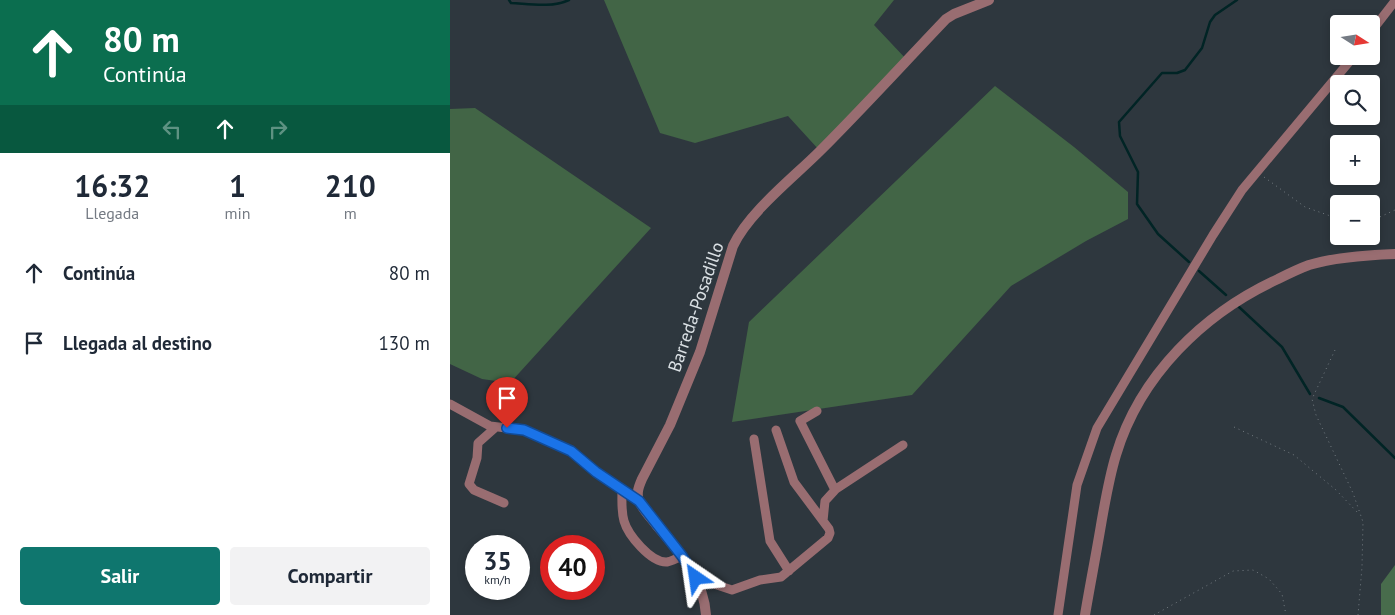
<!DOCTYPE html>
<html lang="es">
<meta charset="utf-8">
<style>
body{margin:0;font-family:"PT Sans",sans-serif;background:#f2f2f3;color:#1f2937;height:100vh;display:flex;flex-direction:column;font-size:19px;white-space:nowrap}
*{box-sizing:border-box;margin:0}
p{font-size:16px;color:#747a83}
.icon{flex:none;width:28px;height:28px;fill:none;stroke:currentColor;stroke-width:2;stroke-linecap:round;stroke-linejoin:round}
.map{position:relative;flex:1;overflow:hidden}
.sheet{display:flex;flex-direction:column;background:#fff;width:450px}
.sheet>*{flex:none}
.top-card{background:#0b6e4f;color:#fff;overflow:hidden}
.needle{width:32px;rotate:102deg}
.buttons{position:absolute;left:880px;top:15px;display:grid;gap:10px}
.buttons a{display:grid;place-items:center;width:50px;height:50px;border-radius:5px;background:#fff;box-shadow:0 2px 8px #0003;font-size:25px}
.speed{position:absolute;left:15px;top:535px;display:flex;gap:10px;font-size:25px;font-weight:700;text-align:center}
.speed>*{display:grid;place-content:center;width:65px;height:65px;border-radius:50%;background:#fff;box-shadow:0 2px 8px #0003;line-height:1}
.speed small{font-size:12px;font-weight:400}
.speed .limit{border:8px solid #d22;background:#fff;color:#111}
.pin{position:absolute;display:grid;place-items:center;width:42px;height:42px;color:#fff;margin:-51px -21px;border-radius:50% 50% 50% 0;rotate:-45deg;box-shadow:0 0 5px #0007}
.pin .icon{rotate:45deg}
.me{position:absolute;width:55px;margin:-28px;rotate:328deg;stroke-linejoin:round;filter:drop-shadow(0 0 4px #0008)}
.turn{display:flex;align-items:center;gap:18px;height:105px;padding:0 20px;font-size:22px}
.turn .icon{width:65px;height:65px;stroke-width:2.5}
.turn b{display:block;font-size:35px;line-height:42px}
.lanes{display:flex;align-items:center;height:48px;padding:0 20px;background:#0003;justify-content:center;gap:25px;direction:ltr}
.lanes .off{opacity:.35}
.eta{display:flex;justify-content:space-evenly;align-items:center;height:85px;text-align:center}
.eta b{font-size:30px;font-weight:700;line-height:35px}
.cta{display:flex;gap:10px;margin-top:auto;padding:10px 20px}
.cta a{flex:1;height:58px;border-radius:5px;background:#0f766e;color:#fff;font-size:20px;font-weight:700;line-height:58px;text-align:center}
.cta a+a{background:#f2f2f3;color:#1f2937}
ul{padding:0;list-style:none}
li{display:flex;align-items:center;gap:15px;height:70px;padding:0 20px}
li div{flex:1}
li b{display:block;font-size:19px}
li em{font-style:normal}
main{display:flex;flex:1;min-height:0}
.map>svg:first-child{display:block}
.green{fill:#426546}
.forest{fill:#486c4c}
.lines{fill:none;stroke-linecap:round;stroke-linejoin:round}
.stream{stroke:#012425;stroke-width:2.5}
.path{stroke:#747c82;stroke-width:1;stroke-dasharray:1 4;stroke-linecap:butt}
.minor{stroke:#996d71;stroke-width:9}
.tertiary{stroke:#996d71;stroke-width:10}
.route-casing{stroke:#114b97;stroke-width:12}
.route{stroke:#1a73e8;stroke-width:9}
.labels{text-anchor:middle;stroke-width:5;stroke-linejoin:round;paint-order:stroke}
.street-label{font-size:18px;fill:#dae0e4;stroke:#2e373e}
</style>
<main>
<section class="sheet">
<div class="top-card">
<div class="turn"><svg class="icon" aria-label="ahead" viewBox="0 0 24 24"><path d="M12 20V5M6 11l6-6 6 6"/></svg><div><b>80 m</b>Continúa</div></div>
<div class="lanes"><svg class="icon off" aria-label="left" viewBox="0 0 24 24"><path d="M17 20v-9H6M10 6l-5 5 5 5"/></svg><svg class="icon" aria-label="ahead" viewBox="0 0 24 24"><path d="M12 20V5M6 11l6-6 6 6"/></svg><svg class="icon off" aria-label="right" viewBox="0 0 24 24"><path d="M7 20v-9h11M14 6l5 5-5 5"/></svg></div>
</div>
<div class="eta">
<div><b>16:32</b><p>Llegada</p></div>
<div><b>1</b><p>min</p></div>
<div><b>210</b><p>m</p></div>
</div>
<ul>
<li><svg class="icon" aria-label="ahead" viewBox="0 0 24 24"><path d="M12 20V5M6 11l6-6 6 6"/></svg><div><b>Continúa</b></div><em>80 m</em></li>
<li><svg class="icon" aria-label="arrive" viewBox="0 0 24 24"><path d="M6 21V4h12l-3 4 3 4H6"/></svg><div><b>Llegada al destino</b></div><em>130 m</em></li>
</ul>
<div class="cta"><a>Salir</a><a>Compartir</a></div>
</section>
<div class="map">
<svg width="945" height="615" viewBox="0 0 945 615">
<rect width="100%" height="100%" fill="#2e373e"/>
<!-- green -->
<path class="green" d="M154,0h290l-20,25 33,35 -87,91 -32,-35 -93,27 -35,-10z
M545,86l79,61 54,45v27l-42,22 -75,45 -99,109 -180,27 17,-100z
M25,108l176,120 -141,155 -28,-4 -32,-15v-255z"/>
<!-- forest -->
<path class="forest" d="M945,565v50h-14v-31z"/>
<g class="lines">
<!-- stream -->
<path class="stream" d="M59,0l2,3c19,1 40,5 58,-3
M739,262l-31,-28 -21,-30 1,-32 -18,-36 -1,-14 43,-49h15l8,-3 17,-22 8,-26 5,-7 22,-15
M749,271l27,24
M789,307l43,40 28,47
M869,398l24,9 52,51"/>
<!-- path -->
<path class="path" d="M814,177l41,30 34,12
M921,221l24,-11
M885,350l-23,49 4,16 37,78 10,29 -1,45 -4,48
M784,427l60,28 42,35 23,24
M704,615l79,-44 20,-1 16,9 13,15 4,21"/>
<!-- minor -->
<path class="minor" d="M921,32l24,-31
M0,404l40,22 34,4 47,21 25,21 43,29
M367,411l-17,10 35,69
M46,427l-18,16 -1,15 -8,26 5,6 30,13
M304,439l16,102 19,30
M172,489c0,11 -1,21 2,32 4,14 27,42 43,41 5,-1 11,-4 15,-6
M373,521l2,-20 11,-12 67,-44
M247,582l17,2 18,6 28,-10 21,-3 47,-39 2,-5 -1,-4 -35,-47 -18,-52
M608,615l19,-130 20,-57 116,-193 29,-45 112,-134"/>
<!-- tertiary -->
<path class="tertiary" d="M256,615c-2,-36 -27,-63 -49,-89 -6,-8 -14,-16 -18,-25 -3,-8 0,-15 3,-22l28,-54 30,-73 33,-106c16,-34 60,-68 87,-95 43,-43 84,-88 126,-132l8,-5 35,-14
M635,615c5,-30 11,-60 16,-90 4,-23 8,-47 15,-70 24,-80 88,-142 162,-176 10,-5 20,-10 31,-14 27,-8 57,-10 86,-11"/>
</g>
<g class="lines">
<defs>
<path id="route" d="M57,428l17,2 47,21 25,21 43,29 43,55 14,22"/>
</defs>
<!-- route casing -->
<use href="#route" class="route-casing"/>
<!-- route -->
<use href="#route" class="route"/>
</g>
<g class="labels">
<!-- street labels -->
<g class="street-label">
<text transform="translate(246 307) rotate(-71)" y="6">Barreda-Posadillo</text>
</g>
</g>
</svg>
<div class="buttons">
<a><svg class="needle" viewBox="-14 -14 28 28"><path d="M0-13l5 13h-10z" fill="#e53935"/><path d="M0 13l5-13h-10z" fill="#747a83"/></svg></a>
<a><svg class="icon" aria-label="search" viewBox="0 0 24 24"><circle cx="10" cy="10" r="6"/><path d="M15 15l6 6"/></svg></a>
<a>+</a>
<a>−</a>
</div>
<div class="speed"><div>35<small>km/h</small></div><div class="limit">40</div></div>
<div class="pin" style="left:57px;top:428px;background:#d93025"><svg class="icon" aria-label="arrive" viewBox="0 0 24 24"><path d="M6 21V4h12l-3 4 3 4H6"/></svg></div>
<svg class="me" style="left:246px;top:578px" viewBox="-20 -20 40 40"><path d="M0-17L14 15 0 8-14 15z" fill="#1a73e8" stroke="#fff" stroke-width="4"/></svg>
</div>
</main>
